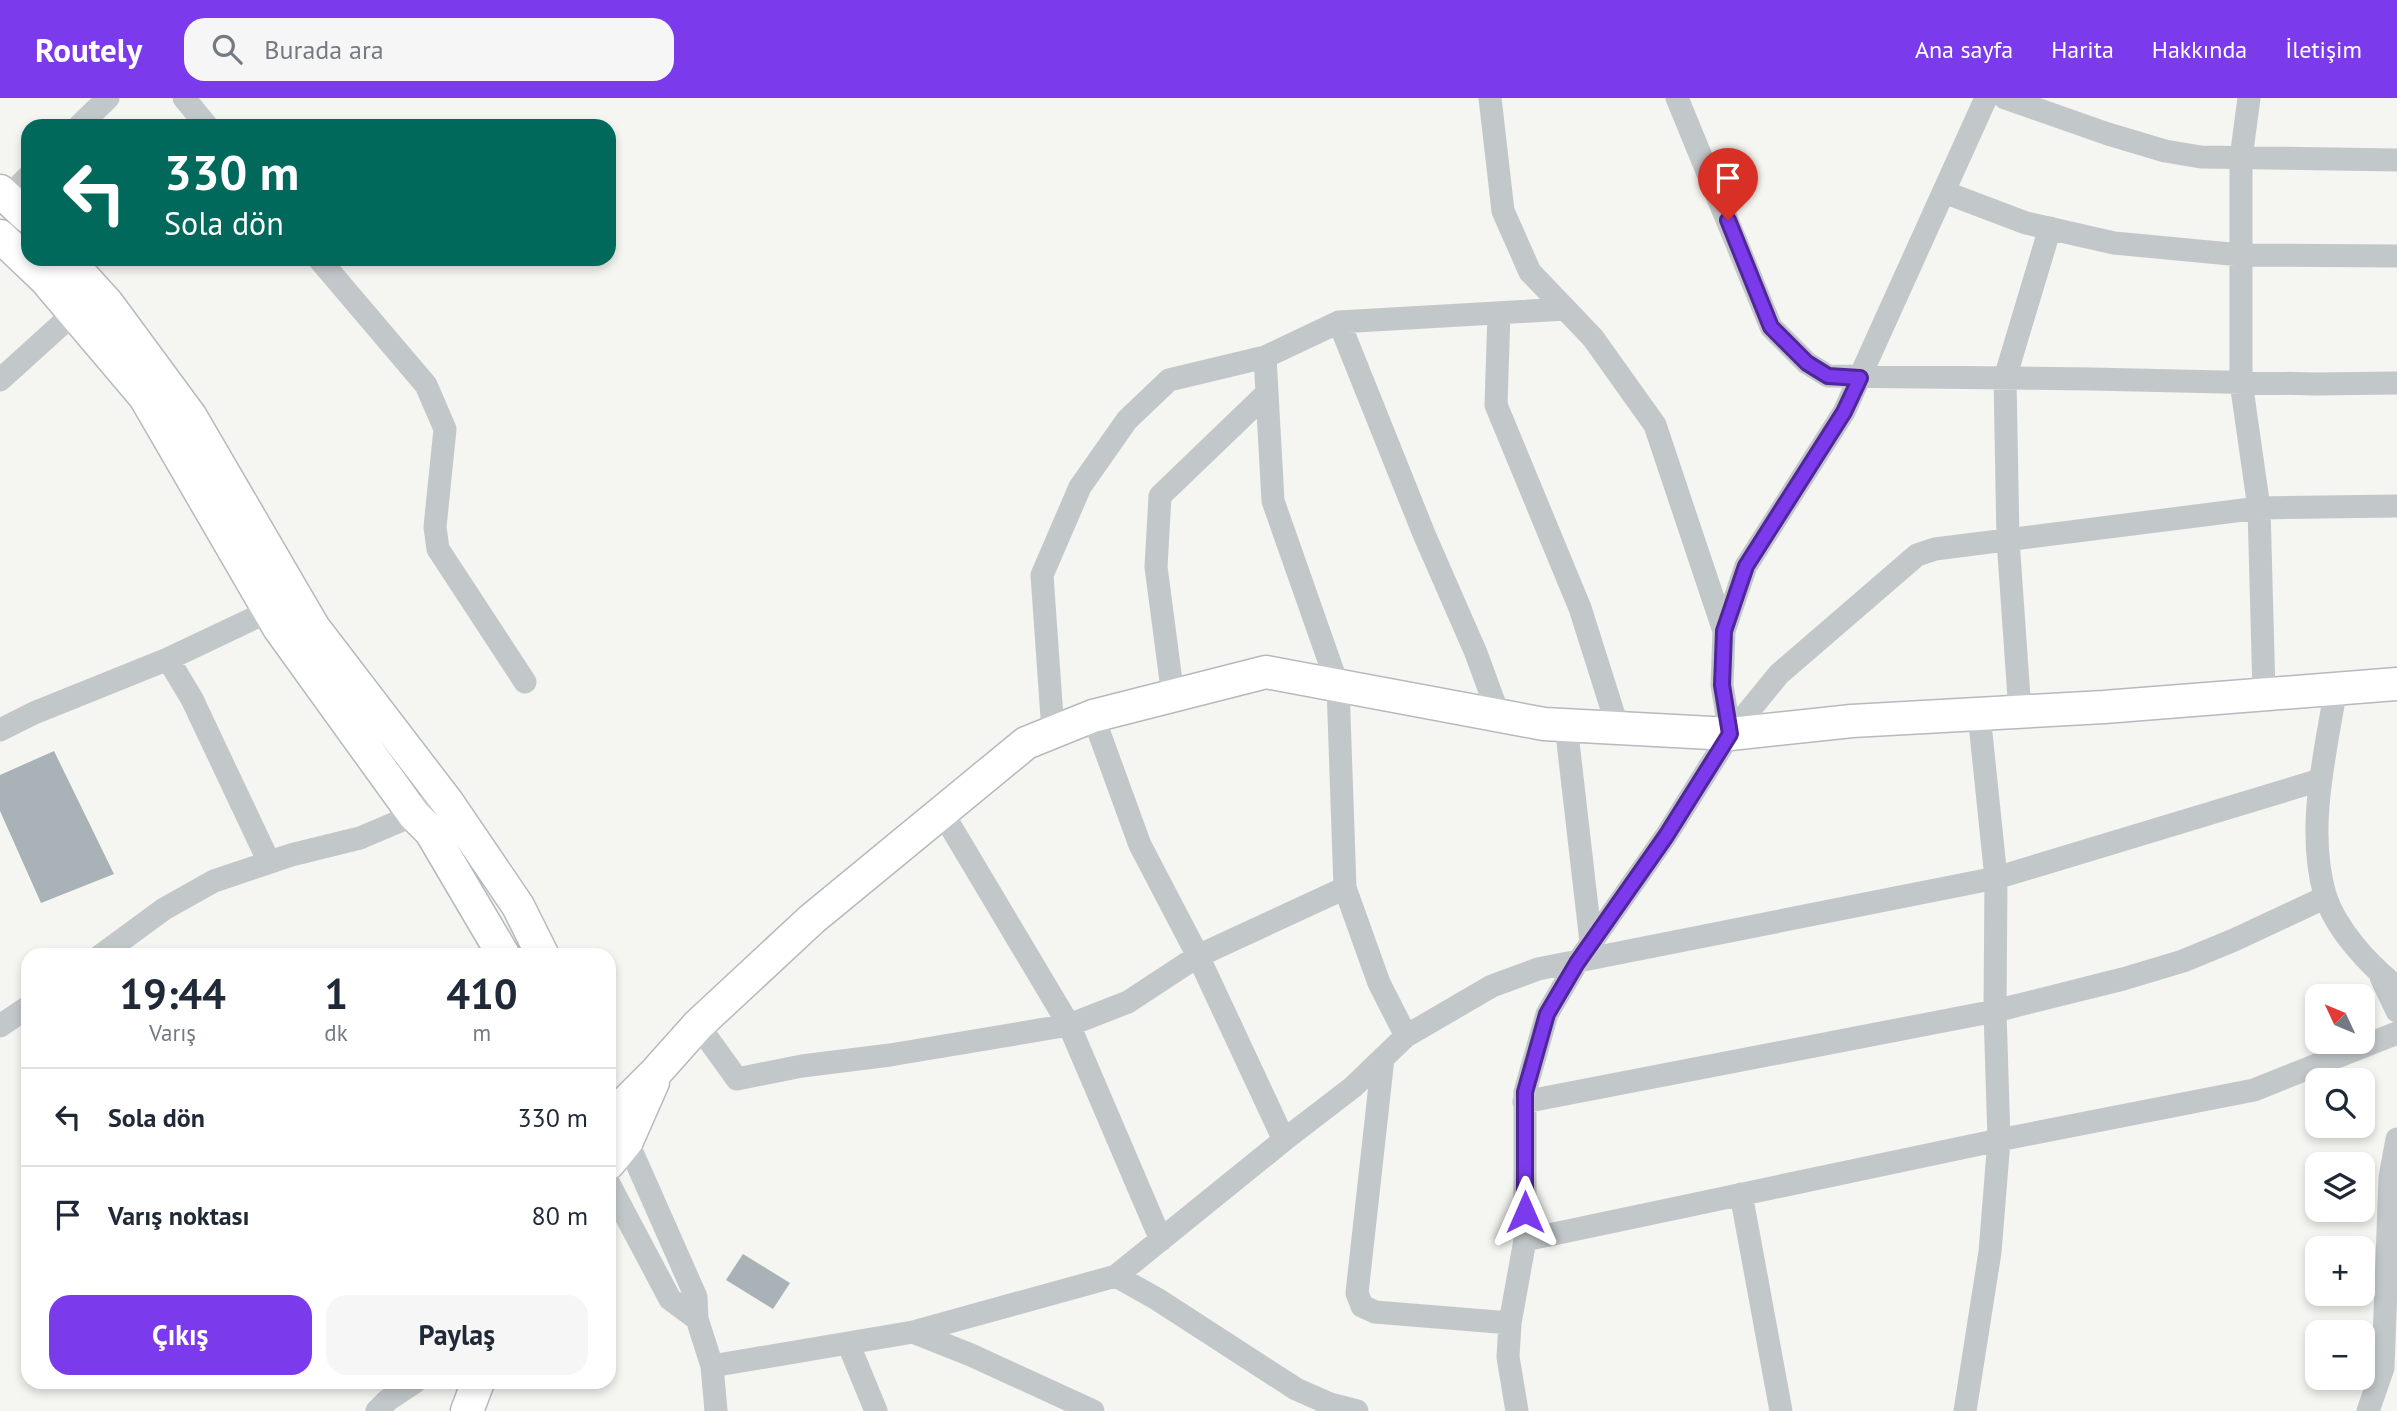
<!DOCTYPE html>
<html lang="tr">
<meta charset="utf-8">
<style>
body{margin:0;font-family:"PT Sans",sans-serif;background:#f6f6f7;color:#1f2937;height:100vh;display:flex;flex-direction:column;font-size:26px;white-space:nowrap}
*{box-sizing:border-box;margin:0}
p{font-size:23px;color:#747a83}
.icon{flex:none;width:38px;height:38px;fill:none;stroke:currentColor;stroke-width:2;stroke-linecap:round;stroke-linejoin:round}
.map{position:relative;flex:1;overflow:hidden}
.panel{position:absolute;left:21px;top:850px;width:595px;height:441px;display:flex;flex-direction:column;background:#fff;border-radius:21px;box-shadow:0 4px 10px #0003}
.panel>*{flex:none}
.hud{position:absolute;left:21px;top:21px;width:595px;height:147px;border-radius:21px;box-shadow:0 4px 10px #0003;background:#00695c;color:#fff;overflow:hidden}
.needle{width:46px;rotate:314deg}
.fabs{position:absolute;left:2305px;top:886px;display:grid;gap:14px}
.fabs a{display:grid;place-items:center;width:70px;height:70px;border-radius:14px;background:#fff;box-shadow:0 4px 10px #0003;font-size:35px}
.pin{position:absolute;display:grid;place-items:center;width:60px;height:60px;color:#fff;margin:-72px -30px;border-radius:50% 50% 50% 0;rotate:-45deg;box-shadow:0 0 7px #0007}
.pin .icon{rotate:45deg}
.me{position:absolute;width:77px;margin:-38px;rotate:0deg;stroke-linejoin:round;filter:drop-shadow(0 0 5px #0008)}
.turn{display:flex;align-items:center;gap:24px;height:147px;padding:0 28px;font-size:32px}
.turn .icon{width:91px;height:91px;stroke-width:2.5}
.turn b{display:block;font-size:49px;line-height:60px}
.eta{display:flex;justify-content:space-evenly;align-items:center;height:119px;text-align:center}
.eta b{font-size:42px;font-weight:800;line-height:49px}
.action{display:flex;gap:14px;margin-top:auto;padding:14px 28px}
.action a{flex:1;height:80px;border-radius:21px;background:#7c3aed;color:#fff;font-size:28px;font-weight:800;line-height:80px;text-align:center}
.action a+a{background:#f6f6f7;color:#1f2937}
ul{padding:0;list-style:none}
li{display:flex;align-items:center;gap:21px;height:98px;padding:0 28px;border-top:2px solid #e0e1e3}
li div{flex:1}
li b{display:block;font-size:26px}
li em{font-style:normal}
header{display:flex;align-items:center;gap:42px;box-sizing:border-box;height:98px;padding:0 35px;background:#7c3aed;color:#fff}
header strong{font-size:33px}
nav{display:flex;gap:38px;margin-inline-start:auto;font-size:24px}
.search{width:490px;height:63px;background:#f6f6f7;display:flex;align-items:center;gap:18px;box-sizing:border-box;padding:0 24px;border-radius:21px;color:#747a83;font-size:26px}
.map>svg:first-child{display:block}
.building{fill:#a9b3b7}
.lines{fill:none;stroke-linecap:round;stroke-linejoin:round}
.secondary-casing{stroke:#b4babe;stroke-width:35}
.street{stroke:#c2c7c9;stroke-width:23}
.secondary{stroke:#fff;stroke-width:32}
.route-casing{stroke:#51269a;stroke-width:18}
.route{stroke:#7c3aed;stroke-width:12}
</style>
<header>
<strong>Routely</strong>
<div class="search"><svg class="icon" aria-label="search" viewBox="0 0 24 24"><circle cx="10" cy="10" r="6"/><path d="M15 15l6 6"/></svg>Burada ara</div>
<nav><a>Ana sayfa</a><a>Harita</a><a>Hakkında</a><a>İletişim</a></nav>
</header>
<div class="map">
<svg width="2397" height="1313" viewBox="0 0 2397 1313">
<rect width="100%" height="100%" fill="#f5f5f1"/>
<!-- building -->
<path class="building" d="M54,653l60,123 -73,29 -41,-92v-36z
M743,1156l47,29 -17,26 -47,-29z"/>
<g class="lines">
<defs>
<path id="secondary" d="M0,93l28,26
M0,138l45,43 100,118 134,231 135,187 17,17 73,124
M67,161l40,44 84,114 123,211 134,175 70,103 25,50
M609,1021l48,-48 41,-46 114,-106 214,-176 67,-27 173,-44 278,52 186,10 122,-13 252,-14 293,-23
M609,1065l18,-22 26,-59
M467,1313l11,-29"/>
</defs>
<!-- secondary casing -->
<use href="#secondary" class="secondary-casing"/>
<!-- street -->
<path class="street" d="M184,0l23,28
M1490,0l13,113 27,61 63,66 62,87 69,206
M1677,0l94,229 36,36 21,13 264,3 223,5 82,-1
M2005,0l103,36 57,17 36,6 196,3
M2249,0l-8,60v224l18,126 5,185
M79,28l29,-28
M1944,94l82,31 88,20 127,12 156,1
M7,100l21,-21
M319,161l107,126 19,44 -10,98 3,22 87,133
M1499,215l-3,92 84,203 38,120
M1339,224l85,212 52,119 23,63
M1265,259l8,144 65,185 7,202 34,95 27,53
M0,282l74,-67
M168,561l24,40 77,163
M2336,590c-11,67 -30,141 -11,207 11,35 45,71 72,92
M1173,598l-17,-129 4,-71 107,-103
M2020,614l-12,-172 -3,-162 45,-150
M1093,618l47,129 58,111 86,184
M1566,627l25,217
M0,632l34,-17 134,-54 101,-48
M1053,634l-11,-157 38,-88 47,-67 42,-40 96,-23 74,-35 226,-13
M1730,636l-8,-49 2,-54 22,-65 98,-154 142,-314
M942,714l127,213 92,215
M100,858l64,-47 50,-28 77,-26 69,-17 54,-23 29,-20
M2381,879l16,34
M698,927l39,54 65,-13 88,-11 179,-30 59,-23 70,-46 147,-68
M0,928l28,-19
M1383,960l-26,235 5,13 13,6 135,11
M1524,1004l471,-91 128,-32 60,-18 51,-21 92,-43
M627,1043l69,156 1,22 15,47 4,45
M609,1086l61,115 27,20
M1741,1096l40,217
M1525,1142l474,-100 255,-50 143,-57
M1116,1178l41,23 139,90 34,15 27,7
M913,1234l203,-56 168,-136 69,-53 53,-51 86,-50 46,-17 458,-91 324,-98
M848,1245l28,68
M712,1268l201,-34 58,23 122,56
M377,1313l11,-11 27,-18
M1517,1313l-9,-54 2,-34 15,-83v-148l22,-78 30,-51 89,-127 64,-102 49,-60 138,-119 18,-6 324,-41 138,-2
M1965,1313l25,-159 9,-112 -4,-129 1,-133 -17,-164
M2368,1313l15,-43 7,-191 7,-38"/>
<!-- secondary -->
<use href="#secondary" class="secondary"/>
</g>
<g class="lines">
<defs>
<path id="route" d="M1525,1114v-120l22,-78 30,-51 89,-127 64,-102 -8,-49 2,-54 22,-65 98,-154 16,-34 -32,-2 -21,-13 -36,-36 -43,-107"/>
</defs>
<!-- route casing -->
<use href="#route" class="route-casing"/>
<!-- route -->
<use href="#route" class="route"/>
</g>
</svg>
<div class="fabs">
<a><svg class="needle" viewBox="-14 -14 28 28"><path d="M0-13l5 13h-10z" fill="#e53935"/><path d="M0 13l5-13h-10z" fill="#747a83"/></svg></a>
<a><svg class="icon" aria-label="search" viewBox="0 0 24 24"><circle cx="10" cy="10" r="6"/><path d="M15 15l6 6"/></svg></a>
<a><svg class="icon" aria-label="layers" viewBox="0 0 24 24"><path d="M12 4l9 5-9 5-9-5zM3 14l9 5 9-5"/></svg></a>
<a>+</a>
<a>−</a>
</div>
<div class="pin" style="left:1728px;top:122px;background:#d93025"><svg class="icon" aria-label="arrive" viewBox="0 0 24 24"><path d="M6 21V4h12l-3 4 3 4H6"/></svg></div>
<svg class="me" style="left:1525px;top:1114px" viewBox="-20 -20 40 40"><path d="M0-17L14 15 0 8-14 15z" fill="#7c3aed" stroke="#fff" stroke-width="4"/></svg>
<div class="hud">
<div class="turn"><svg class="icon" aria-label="left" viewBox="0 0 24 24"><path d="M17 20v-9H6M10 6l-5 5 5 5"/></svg><div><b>330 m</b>Sola dön</div></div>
</div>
<section class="panel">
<div class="eta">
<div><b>19:44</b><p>Varış</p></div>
<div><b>1</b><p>dk</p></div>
<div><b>410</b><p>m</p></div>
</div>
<ul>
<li><svg class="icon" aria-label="left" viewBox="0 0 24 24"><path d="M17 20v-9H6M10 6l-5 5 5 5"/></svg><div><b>Sola dön</b></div><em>330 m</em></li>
<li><svg class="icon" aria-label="arrive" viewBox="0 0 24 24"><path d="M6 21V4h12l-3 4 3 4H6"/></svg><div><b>Varış noktası</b></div><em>80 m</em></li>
</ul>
<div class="action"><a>Çıkış</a><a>Paylaş</a></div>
</section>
</div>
